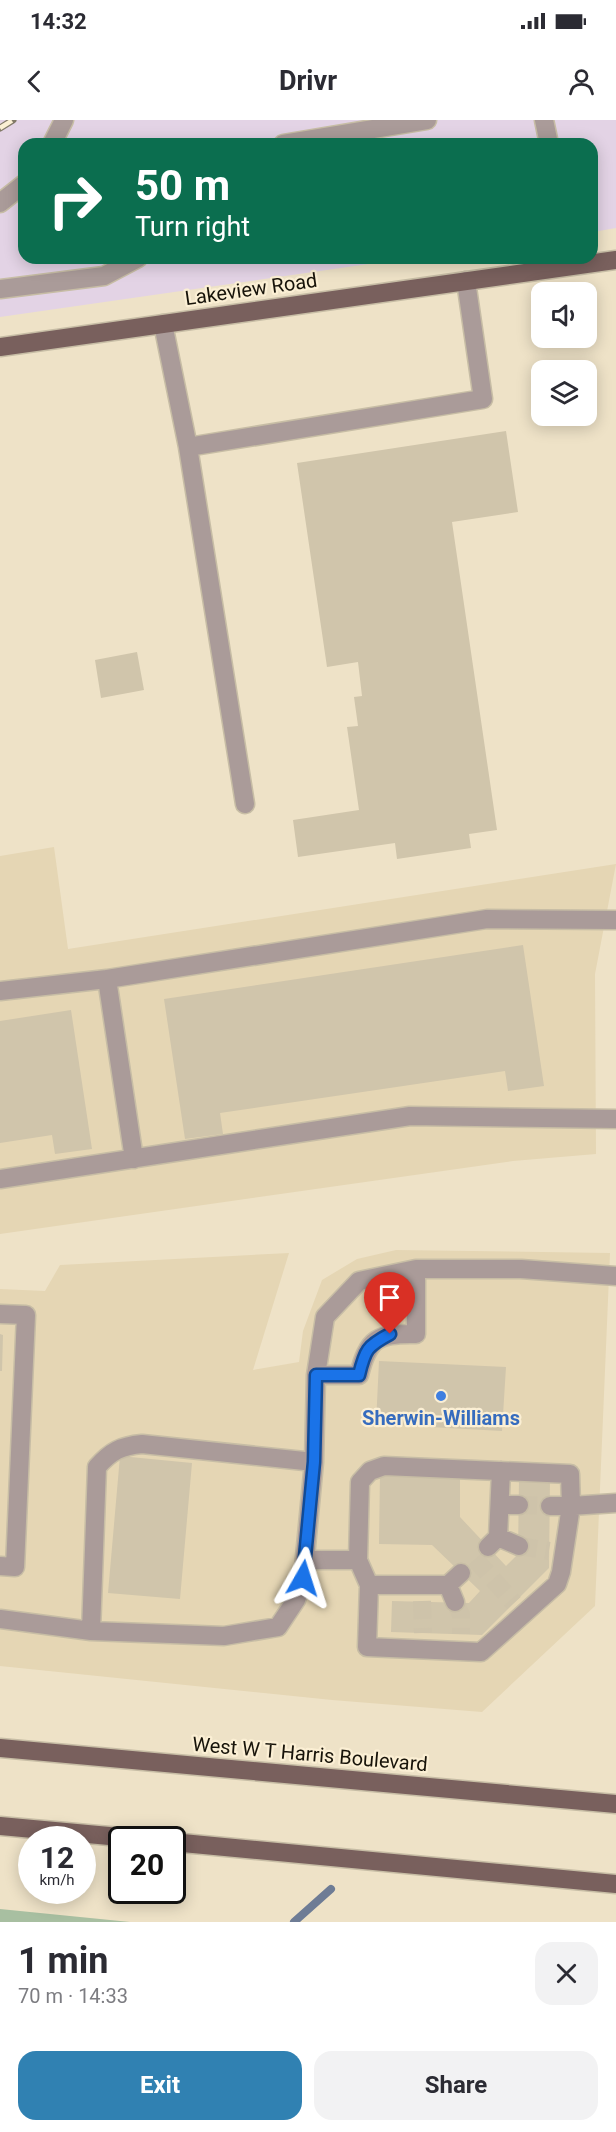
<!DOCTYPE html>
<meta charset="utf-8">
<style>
body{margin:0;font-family:Roboto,sans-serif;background:#f2f2f3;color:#2b2b33;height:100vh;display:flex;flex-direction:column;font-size:22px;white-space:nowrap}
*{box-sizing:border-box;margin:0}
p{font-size:20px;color:#7c7c81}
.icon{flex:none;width:33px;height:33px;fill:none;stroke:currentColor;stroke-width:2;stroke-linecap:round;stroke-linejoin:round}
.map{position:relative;height:1802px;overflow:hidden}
.panel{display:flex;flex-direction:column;background:#fff;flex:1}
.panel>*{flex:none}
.hud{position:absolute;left:18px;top:18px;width:580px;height:126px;border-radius:18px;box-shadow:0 3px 15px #0003;background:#0b6e4f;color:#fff;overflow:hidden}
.fabs{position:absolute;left:531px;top:162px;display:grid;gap:12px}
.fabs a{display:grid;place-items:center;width:66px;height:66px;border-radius:12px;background:#fff;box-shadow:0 3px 15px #0003;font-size:30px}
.speed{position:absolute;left:18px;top:1706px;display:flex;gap:12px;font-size:30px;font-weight:700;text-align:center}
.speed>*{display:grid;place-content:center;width:78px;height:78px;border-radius:50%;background:#fff;box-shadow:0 3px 15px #0003;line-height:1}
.speed small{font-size:15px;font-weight:400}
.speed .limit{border:3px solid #111;border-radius:9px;background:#fff;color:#111}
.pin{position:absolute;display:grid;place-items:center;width:51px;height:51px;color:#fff;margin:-62px -26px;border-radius:50% 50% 50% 0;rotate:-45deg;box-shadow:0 0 6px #0007}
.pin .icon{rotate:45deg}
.me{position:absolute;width:66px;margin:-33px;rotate:6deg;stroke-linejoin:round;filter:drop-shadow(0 0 4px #0008)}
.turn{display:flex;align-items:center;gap:21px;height:126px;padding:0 18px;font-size:27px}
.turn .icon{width:78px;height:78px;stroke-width:2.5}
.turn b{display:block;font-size:42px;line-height:51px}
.round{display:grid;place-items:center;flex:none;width:63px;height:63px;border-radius:18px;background:#f2f2f3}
.head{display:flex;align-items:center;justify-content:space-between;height:102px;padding:0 18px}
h1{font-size:36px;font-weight:700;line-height:45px}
.button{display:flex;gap:12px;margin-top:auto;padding:12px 18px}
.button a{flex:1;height:69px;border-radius:18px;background:#3081b2;color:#fff;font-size:24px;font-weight:700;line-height:69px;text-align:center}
.button a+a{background:#f2f2f3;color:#2b2b33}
.status{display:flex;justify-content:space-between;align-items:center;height:42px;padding:0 30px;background:#fff;direction:ltr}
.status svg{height:16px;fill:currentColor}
header{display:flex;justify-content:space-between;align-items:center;height:78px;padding:0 18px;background:#fff;font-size:27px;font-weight:700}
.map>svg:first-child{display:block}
.built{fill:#e5d6b4}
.industrial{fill:#e3d3e5}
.green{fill:#a8bfa1}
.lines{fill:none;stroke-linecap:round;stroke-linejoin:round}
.stream{stroke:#6e7c95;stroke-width:8}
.building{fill:#d0c5ab}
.minor-tunnel{stroke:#cec3aa;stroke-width:18;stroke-dasharray:18 9;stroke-linecap:butt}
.minor-casing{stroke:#c7bda5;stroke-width:21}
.major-casing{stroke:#c7bda5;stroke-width:21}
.minor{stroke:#aa9b99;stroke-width:18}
.major{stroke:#79605d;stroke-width:18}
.rail-casing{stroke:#827a68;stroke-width:7}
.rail{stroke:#fbefd4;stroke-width:4.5;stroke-dasharray:14;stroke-linecap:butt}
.route-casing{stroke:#114b97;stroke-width:15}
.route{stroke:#1a73e8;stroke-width:10}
.shop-dot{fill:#3f7fe0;stroke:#fbefd4;stroke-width:2}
.labels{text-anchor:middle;stroke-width:4.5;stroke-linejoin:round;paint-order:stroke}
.street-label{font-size:20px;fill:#171309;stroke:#fbefd4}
.shop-label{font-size:20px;font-weight:bold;fill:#366cbe;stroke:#fbefd4}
</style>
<div class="status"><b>14:32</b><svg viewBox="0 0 49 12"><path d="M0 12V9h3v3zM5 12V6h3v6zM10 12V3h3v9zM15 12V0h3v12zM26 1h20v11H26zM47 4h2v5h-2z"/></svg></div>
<header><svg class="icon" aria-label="back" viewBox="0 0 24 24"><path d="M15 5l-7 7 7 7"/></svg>Drivr<svg class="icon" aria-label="person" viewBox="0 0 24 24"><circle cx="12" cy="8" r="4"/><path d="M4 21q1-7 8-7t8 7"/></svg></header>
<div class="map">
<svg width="616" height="1802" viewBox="0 0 616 1802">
<rect width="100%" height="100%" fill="#eee2c7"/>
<!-- built -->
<path class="built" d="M54,727l14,102 548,-85 -21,110 1,180 -83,7 -513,73v-378z
M396,1130l214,3 -15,353 -113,106 -150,-12 -332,-34v-377l45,2 15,-26 229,-12 -36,117 46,-8 4,-31 19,-51 35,-21z"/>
<!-- industrial -->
<path class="industrial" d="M0,0h616v108l-23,4 -1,-88h-568v114h386l-410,59z"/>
<!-- green -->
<path class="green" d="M0,1789l130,13h-130z"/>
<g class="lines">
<!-- stream -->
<path class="stream" d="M294,1802l37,-33"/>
</g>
<!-- building -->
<path class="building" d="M506,311l12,81 -66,10 45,308 -28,4 2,14 -74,11 -2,-16 -97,14 -5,-37 66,-10 -12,-83 11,-1 -4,-29 8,-1 -4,-34 -31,5 -30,-204z
M137,532l7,38 -43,8 -6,-38z
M523,825l21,141 -36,5 -3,-20 -285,42 3,21 -38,5 -21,-140z
M71,890l21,139 -37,5 -3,-19 -52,8v-122z
M0,1214l3,1 -1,36h-2z
M379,1241l127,6 -4,64 -126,-7z
M120,1336l72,7 -12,136 -72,-6z
M380,1353l80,1v43l46,49 12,-12 1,-75h31l-1,89 -67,67 -91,-3 1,-31 77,2 11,-12 -48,-46 -53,-1z"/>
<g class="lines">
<!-- minor-tunnel -->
<path class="minor-tunnel" d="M519,1385l31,1
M519,1426l30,5
M475,1439l39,44
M422,1481l1,32
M455,1482l6,13v19"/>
<defs>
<path id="minor" d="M544,0l5,24
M52,24l12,-24
M283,24l144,-24
M0,83l24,-19
M0,169l104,-13 34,-18
M163,204l25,123 295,-48 -17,-118
M188,327l57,357
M0,871l107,-12
M134,1039l-27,-180 380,-60 129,1
M0,1059l410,-63 206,3
M0,1194l26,1 -11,252 -15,-1
M316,1255h43c9,-37 19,-42 57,-41v-65
M500,1385h19
M498,1417l21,9
M488,1427l10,-10 3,-66
M305,1440h53l11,25 -2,62 114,5 76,-68 4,-12 10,-66 45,-3
M358,1440l2,-78 10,-11 14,-5 186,8 1,32h-21
M369,1465h79l13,-12
M448,1465l7,17
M0,1499l91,12 133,5 54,-9 18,-27 7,-22 11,-116 2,-87 9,-58 34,-36 57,-12h105l95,7
M91,1511l6,-164c14,-16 24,-21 45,-23l172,18"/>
<path id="major" d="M0,227l616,-87
M0,1628l616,56
M0,1706l142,13
M172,1722l444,42"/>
</defs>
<!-- minor casing -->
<use href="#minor" class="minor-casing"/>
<!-- major casing -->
<use href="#major" class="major-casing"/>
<!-- minor -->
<use href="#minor" class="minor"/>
<!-- major -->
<use href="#major" class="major"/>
<defs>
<path id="rail" d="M0,8l13,-8"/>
</defs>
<!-- rail casing -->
<use href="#rail" class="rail-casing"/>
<!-- rail -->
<use href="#rail" class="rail"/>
</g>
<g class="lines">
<defs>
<path id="route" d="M303,1458l11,-116 2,-87h43c6,-25 8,-29 31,-41"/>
</defs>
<!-- route casing -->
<use href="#route" class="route-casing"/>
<!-- route -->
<use href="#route" class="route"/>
</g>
<!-- markers -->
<circle class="shop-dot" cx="441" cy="1276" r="6"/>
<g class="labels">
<!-- street labels -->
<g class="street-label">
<text transform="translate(251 169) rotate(-8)" y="7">Lakeview Road</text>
<text transform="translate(310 1634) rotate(5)" y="7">West W T Harris Boulevard</text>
</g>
<!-- shop labels -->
<g class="shop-label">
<text x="441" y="1305">Sherwin-Williams</text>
</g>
</g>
</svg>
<div class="fabs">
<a><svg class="icon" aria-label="sound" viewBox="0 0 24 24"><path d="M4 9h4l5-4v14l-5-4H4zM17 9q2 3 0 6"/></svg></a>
<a><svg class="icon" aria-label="layers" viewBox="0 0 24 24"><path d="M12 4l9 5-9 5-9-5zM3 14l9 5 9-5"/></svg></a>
</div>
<div class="speed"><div>12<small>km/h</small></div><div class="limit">20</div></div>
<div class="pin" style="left:390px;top:1214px;background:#d93025"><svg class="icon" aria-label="arrive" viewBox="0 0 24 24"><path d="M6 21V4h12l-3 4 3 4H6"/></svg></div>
<svg class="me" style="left:303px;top:1458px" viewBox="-20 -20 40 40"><path d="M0-17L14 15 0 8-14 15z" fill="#1a73e8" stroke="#fff" stroke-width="4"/></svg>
<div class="hud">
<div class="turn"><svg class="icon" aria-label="right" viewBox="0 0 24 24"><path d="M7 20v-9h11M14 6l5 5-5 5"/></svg><div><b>50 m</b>Turn right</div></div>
</div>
</div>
<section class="panel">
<div class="head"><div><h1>1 min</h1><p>70 m · 14:33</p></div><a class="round"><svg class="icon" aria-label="close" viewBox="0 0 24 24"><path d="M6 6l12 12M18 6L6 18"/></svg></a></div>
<div class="button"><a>Exit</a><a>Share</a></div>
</section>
